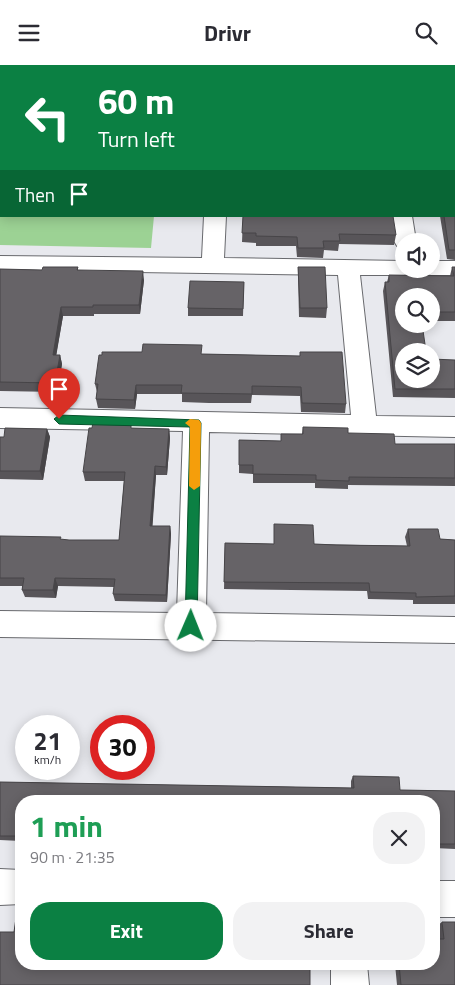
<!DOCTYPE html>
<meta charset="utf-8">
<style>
body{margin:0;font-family:"Titillium Web",sans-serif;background:#f2f2f3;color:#2b2b33;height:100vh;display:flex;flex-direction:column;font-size:19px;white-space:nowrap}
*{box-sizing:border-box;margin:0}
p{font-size:16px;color:#7c7c81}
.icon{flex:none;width:28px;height:28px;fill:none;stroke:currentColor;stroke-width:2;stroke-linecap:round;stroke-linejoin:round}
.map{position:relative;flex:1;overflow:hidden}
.drawer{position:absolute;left:15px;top:730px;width:425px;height:175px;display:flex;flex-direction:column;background:#fff;border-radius:20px;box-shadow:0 2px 12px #0003}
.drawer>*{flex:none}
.banner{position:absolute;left:0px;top:0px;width:455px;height:152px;box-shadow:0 2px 12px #0003;background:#0b8043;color:#fff;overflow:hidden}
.buttons{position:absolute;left:395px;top:168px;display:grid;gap:10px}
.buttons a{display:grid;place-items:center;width:45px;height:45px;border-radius:50%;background:#fff;box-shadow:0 2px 12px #0003;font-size:25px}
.speed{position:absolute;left:15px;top:650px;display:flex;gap:10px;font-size:25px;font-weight:700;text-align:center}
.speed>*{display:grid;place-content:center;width:65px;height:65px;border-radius:50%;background:#fff;box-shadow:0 2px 12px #0003;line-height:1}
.speed small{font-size:12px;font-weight:400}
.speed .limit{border:8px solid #d22;background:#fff;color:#111}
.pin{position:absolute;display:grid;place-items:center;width:42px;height:42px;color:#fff;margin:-51px -21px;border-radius:50% 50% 50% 0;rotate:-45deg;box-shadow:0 0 5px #0007}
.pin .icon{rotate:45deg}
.me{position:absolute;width:55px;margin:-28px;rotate:1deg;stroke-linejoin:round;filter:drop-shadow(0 0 4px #0008)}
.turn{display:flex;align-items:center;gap:18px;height:105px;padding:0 15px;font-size:22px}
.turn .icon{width:65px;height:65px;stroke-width:2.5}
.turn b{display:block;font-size:35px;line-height:42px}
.then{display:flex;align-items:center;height:48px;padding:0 15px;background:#0003;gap:10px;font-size:19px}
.round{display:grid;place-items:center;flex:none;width:52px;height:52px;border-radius:20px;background:#f2f2f3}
.summary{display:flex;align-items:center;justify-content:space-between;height:85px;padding:0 15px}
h1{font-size:30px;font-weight:700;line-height:38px;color:#1e9e55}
.cta{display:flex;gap:10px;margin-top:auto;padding:10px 15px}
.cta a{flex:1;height:58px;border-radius:20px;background:#0b8043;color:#fff;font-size:20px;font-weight:700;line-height:58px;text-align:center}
.cta a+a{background:#f2f2f3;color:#2b2b33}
header{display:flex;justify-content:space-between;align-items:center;height:65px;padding:0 15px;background:#fff;font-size:22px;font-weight:700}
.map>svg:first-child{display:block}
.green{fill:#9cd294}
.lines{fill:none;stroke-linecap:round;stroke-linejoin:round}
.minor-casing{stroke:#68696d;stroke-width:2}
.minor{fill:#fff;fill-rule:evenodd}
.wall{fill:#585559}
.shaded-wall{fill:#474548}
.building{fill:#666367;stroke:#474548}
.route{fill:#0b8043;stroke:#07532c}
.slow{fill:#f59e0b}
</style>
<header><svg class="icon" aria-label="menu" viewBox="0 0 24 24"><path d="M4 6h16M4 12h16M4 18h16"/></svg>Drivr<svg class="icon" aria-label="search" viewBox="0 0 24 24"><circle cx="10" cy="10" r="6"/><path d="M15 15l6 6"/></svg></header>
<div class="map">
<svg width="455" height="920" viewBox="0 0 455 920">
<rect width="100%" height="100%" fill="#e8e9ee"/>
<!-- green -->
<path class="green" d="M0,0h168l-167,1v150h153l-3,32 -151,-3z"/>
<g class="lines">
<defs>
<path id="minor" d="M204,151h22l-2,42 180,3v8h11l-3,4 -8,2h-44l16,141 79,1v20l-246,-5 -3,181 249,4v26l-455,-6v-26l177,2 6,-182 -183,-3v-20l351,7 -13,-140 -338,-5v-14l202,2z
M391,151h21l4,25h-12v7l-7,-2 -3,-5z
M431,196h24v14h-24l-8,-2 -3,-4h11z
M0,804l21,1v34l-21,1z
M434,816h21v36h-21z
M331,899h36l2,21h-38z"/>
</defs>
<!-- minor casing -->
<use href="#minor" class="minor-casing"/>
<!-- minor -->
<use href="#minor" class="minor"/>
</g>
<!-- wall -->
<path class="wall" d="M455,36v159l-8,-1 -7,-43h14z
M243,151l153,19 -2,10 -55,-1 -1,7 -14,-1 -1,8 -26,-1 -1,-11h-40v-3l-14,-1z
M78,202v3l66,10 -4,34h-46v2h-31l-7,39h4l2,9 -5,28 -57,-1v-122l42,1z
M298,202l29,41 -1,10 -27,-1 -1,-41z
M452,202h3v54h-24v-25h-27v83l51,-19v38l-62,-1 -10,-106 2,-9h2l2,-7 61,1z
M244,217l-1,34h-55v-8z
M300,287l46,52 -1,9 -44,-1 -1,-16 -48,-1 -1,8h-42l-27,-1v-8h-45l-2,15 -37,-1 -2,-9 1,-7 -2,-8 107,-30 98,2z
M303,362l45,6 47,11h60v42l-107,-1v4l-33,-1v-5h-62v-9l-14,-1v-33l42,1v-7h21z
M132,363l37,1 1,9 -3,37h-11l-4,51h18l1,8 -4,68 -52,-1 -2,-7 1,-7 -56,-1 -2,12 -31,-1 -3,-7v-4h-22v-50l69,4h50l5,-59h-39l-2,-9z
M47,364l3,8 -7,43 -43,-1v-42h4z
M274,459l40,20 93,2 -2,-9 3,-8 32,10 15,1v64h-42v-4l-45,-1 -1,-8 -143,-2 1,-46 49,1z
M353,711l47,14 55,1v58l-21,-1v-47h-413v40l-21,-1v-58l351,6v-7z
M442,857l13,63h-58l-2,-21h39l5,-25 -1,-14z"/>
<!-- shaded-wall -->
<path class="shaded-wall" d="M143,206l1,9 -4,34 -1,-9z
M61,242l2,9 -8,47 -2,-8z
M60,290l2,9 -5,28 -2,-9z
M136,320l1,9 -2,15 -1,-9z
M47,364l3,8 -7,43 -3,-9z
M169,364l1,9 -3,37 -1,-8z
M155,401l1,9 -4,59 -2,-8z
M170,461l1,8 -4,68 -1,-7z
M55,513l3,8 -2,12 -3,-8z"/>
<!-- building -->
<path class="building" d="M243,0h204l1,1h-205z
M454,30l1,6v149h-6l-5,-34h10z
M243,151h150l3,19 -57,-1 1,7h-17l1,7h-26l-1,-11 -41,-1v-3h-14z
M43,202h35l-1,3 66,1 -4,34h-46v2h-32l-8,48h7l-5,28 -55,-1v-113l42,1z
M298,202h27l2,41h-27z
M452,202h3v45h-24v-16h-27v28h18l4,27h-22v28h27v-20l24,1v29h-60l-10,-107h4v-7l65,1z
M190,216l54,1 -1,27 -55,-1z
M143,279l59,1 -1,9 99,2v-4h42l4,52 -44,-1 -1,-16 -49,-1v8l-71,-1 1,-8h-46l-2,15 -38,-1 2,-15h-3l4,-29h3v-3h40z
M93,357l38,1v5l38,1 -3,38 -11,-1 -5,60h20l-4,69 -53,-1 2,-15 -60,-1 -2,12h-31l2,-12h-24v-42l61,1 -1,2 9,1h50l6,-68h-42l6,-44h3z
M303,362l45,1v5l46,1 1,10h60v34l-106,-1v4l-33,-1v-5l-63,-1v-9h-14v-25l42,1v-7h22z
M5,363l42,1 -7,42h-40v-34h4z
M274,459l39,1 1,19 22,1 74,1 -2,-17h30l2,10 15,1v56l-39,1v-4l-46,-1 -1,-9 -145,-1 1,-39 49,1z
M353,711l46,1 1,13 55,1v53h-21v-43h-413v35h-21v-54l354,6z
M17,846h4v53h289v21h-310v-53h14z
M442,857h13v63h-54l-2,-21h35v-25h10z"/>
<!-- route -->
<path class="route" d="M59,350l140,5 2,3 -4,203 -2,4 -4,1 -4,-1 -2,-4 5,-199 -131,-3 -5,-5z"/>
<!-- slow -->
<path class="slow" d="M190,354l9,1 2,3 -1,63 -6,4 -5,-4 1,-59 -5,-4z"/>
</svg>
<div class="buttons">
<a><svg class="icon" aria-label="sound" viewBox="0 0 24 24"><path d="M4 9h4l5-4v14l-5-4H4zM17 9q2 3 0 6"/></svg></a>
<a><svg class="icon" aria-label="search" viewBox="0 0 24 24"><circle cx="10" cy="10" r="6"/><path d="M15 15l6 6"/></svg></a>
<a><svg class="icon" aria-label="layers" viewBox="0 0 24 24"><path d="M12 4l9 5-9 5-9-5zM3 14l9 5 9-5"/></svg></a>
</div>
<div class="speed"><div>21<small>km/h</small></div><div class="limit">30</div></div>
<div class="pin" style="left:59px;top:354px;background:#d93025"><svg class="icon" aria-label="arrive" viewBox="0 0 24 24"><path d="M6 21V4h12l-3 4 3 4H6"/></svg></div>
<svg class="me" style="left:191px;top:561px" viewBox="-20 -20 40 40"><circle r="19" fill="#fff"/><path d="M0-13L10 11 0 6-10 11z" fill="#0b8043"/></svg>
<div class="banner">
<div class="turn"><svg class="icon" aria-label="left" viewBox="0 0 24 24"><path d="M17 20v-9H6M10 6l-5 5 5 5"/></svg><div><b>60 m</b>Turn left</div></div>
<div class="then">Then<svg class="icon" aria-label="arrive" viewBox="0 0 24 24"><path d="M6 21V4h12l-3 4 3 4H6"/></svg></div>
</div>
<section class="drawer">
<div class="summary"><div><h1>1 min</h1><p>90 m · 21:35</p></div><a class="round"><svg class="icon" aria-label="close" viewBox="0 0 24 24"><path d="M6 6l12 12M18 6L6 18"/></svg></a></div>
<div class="cta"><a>Exit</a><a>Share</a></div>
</section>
</div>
